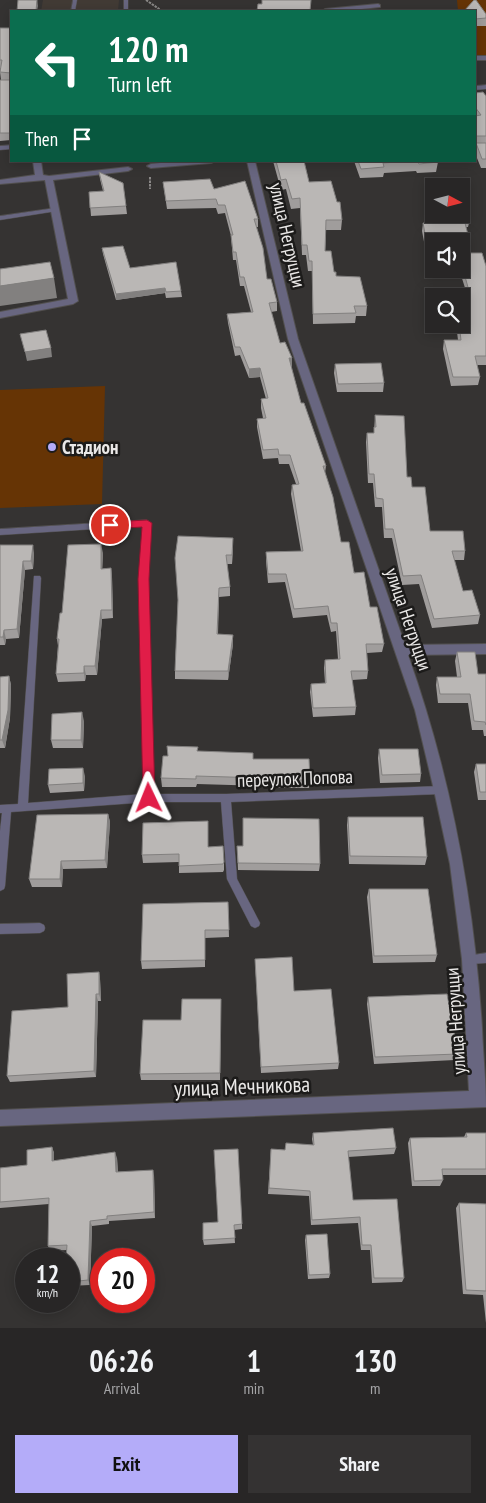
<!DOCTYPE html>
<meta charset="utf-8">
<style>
body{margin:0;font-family:"PT Sans Narrow",sans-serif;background:#343232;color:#f1f3f6;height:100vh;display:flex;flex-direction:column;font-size:19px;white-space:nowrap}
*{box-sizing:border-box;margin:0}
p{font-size:16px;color:#a5a5a7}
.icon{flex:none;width:28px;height:28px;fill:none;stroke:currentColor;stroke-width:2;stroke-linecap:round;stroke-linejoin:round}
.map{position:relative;height:1328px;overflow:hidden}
.details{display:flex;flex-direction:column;background:#282626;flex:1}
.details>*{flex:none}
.hud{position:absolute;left:10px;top:10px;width:466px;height:152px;border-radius:0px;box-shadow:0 2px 12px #0003,0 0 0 1px #444343;background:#0b6e4f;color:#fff;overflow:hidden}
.needle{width:32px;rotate:97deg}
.fabs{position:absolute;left:425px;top:178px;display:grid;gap:10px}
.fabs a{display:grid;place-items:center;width:45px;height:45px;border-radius:0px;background:#282626;box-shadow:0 2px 12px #0003,0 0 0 1px #444343;font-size:25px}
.speed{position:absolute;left:15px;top:1248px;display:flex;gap:10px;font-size:25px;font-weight:700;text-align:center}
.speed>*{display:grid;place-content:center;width:65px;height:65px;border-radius:50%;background:#282626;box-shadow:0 2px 12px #0003,0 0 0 1px #444343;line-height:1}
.speed small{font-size:12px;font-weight:400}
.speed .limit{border:8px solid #d22;background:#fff;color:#111}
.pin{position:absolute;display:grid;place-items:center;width:42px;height:42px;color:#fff;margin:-21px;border:2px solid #fff;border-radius:50%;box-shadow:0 1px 5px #0007}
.me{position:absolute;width:55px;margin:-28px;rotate:358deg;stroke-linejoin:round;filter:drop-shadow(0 0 4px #0008)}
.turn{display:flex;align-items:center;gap:18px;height:105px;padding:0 15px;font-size:22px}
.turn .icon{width:65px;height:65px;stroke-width:2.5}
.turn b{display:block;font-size:35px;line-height:42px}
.then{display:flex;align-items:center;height:48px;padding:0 15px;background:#0003;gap:10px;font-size:19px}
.eta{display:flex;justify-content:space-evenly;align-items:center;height:85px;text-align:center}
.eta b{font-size:30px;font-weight:600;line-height:35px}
.button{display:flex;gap:10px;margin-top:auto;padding:10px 15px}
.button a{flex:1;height:58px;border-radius:0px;background:#b4acf9;color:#111;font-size:20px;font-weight:600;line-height:58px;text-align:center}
.button a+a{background:#343232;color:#f1f3f6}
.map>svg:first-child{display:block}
.built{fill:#423b35}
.green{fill:#663405}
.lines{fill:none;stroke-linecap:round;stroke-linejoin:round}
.service-casing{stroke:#52504f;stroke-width:1}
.minor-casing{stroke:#52504f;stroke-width:2}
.path{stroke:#8a8887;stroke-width:2;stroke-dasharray:2.5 1;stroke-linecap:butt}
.service{fill:#686680;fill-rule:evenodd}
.minor{fill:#686680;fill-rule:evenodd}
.wall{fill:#a09d9c}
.shaded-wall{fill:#82807f}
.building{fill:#bab7b5;stroke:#82807f}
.route{fill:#e11d48;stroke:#92132f}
.poi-dot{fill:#b4acf9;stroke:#1c1b1a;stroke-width:2}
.labels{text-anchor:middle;stroke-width:5;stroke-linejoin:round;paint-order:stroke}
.street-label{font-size:19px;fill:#eae8e7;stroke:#1c1b1a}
.poi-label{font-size:19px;font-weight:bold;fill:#eae8e7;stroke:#1c1b1a;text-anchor:start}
.near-street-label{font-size:22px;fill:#eae8e7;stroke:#1c1b1a}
</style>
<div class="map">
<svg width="486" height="1328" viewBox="0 0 486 1328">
<rect width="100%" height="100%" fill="#353332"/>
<!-- built -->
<path class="built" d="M43,0h76l-1,11h-77z"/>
<!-- green -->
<path class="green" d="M457,0h29v58h-8l-3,-6v-41h-17z
M105,386l-3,118 -102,4v-118z"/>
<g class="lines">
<defs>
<path id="service" d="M73,0h4l-2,11h-4z
M124,0h4v11h-4z
M486,85v4l-11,1v-4z
M11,145v4l-11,1v-4z
M55,208l2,1v2l-57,9v-4z
M147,520l4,3 -4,56 7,215h72l215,-8 3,1 2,3 -2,3 -3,1 -210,8 6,77 23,44 -1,3 -4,2 -4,-2 -24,-47 -6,-77h-72l-138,10 -6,74 -1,3 -4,2v-60l2,-18h-2v-8l18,-1 16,-228h6l1,2 -13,225 116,-9 -5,-215 4,-53 -143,9v-6z
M40,923l4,2 1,3 -1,3 -4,2 -40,1v-10z
M486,953v10l-16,1 -4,-2 -1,-3 1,-3z"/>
<path id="minor" d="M378,4l2,1v2l-37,4h-21l3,-2z
M475,56h11v4h-11z
M33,161h8l2,14 6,1 79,-9 4,2 -4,2 -75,9 25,121 -5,3 -73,14v-6l68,-13 -23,-119 -45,4v-4l35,-5z
M179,161h36l-4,2 -60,5 -4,-2 4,-2z
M247,161h8l43,178 107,306 81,-1v10l-78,1c43,122 66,244 74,373 1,27 4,53 4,79l-486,19v-16l469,-19 -7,-132 -12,-95 -16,-74 -19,-80 -127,-371z"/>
</defs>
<!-- service casing -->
<use href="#service" class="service-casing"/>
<!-- minor casing -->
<use href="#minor" class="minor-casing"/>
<!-- path -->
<path class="path" d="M146,0l16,11
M150,177v12"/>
<!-- service -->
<use href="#service" class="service"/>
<!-- minor -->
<use href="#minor" class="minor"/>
</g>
<!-- wall -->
<path class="wall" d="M475,11l11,3v12h-11z
M0,28h11v112l-11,1v-61h1l-1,-8 1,-4h-1z
M475,93l11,3v72h-5l-6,-15 1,-9h-1z
M273,161h31l5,21 33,38 -1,10h-15l-1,21 11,25 31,30 -1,10h-10l-1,7 -42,1 -1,-53h-4l-2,-16h-4l-2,-47 -9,1 -5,-20 -5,1z
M354,161h83l1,1 -2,10 -19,1 -1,-2 -32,2 -1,4 -23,1z
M99,172l24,11 4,31 -36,2 -2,-24 14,-1 -3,-12z
M163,182l51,7 44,30v8h-2l11,52 10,23v9l-6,1 9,31 12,15 -1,8 10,37 25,63 -1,7 16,69 29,65 14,37 -2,8 -15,1 1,18 -1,8 -15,1 4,27 -1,8 -42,2 -3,-25 1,-8 14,-1 -1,-15 1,-8 13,-1 -2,-28 -5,1 -4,-17 -34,3 -8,-36 -17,1 -2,-22v-9l35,-1 -10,-57 1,-9 4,-1 -7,-20h-10l-1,-6 -15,1 -6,-32v-8l6,-1 -2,-10v-9h5l-6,-22 -11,1 -9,-23 -5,1 -7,-33 -1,-9 24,-2 -7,-26h-4l-4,-26h-3l-2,-24 -6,-23 -7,1 -2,-6 -49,1z
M443,214h18l9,5 -2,8h-2l3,12 -1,8h-7v-6h-27v6h-9l-3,-16 1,-8h22z
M102,248l28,20 51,23 1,6 -16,1 -1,-5 -49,7 -13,-46z
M461,253l25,13v99h-9l3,12 -2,8 -27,1 -8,-37 1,-9h14l-2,-16h5v-28h-9l1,-4 13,-1 -7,-22h2z
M335,364l49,19 -1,9h-46l-3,-19z
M375,415l37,72 18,44 35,20 -1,9h-10l9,31 17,24 -2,9 -46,4 -13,-44 -17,1 -10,-47h-8l-2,-31h-7l-2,-24h-5l-2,-41 1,-9h7z
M0,545l34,8 -1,16 -8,1 -6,68 -13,1 -1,6h-5z
M233,547l-1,17h-5l3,23v9l-11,1 -1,37 15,1v9l-5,36 -53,-1v-8l3,-71z
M103,553l-1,16 9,-1 1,9 1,41 -11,1 -5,56h-11l-1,6 -27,1 -2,-8 2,-28 -1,-7 5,-26z
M457,652l21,22h8v62h-2l-1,-6h-11l-4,-27h-30l-2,-18 1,-8h20l-2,-16z
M9,676l2,9 -1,33 -5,30h-5v-71z
M84,721l-1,27h-30l-2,-8z
M379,749l42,25 -1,8 -40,1 -2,-25z
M198,751l55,8 57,21 -1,8h-47v-2l-65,-2 -1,3h-34l-1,-9 7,-22z
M476,764h10v36h-8l-4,-28z
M85,776l-1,15 -34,2 -2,-8z
M108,814l2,8 -3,46 -44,1 -1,18h-30l-3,-8z
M348,817l79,40 -2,8 -76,-1 -2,-39z
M237,846h6l77,18 -1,7 -81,-1z
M209,847l15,15v8l-1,2 -44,1v-11l-36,1 -1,-8z
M369,889l68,66 -2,7 -62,1 -6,-66z
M228,902l1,35 -24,1v29l-63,2 -1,-8z
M255,959l39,32 45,72 -1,6 -77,4z
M99,972l1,7 1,22h-3l-2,76 -86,5 -3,-6z
M368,997l90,57 -3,6 -81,4 -7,-60z
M221,999l-1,81h-79l-1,-6 41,-54z
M313,1133l83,15 -2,6 -46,3 5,43 51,78 -2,4 -30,1 -2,-33h-9l-3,-27 -47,2 -2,-29 -41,-2 3,-45 14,1 28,-5 -1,-6z
M466,1133h20v42h-44l1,5 -3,6h-28l-4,-43 2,-5 54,-1z
M52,1147l2,6v8l63,-3 1,14 36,3 1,43 -46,3v3l-17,2 -2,59 -21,1v-27l-2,-9 -17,1 -2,-5 1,-42 -49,4v-40l27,-3z
M459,1203l27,1v119l-3,-28 -20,-1 -7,-86z
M218,1222l24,2v5l-8,1 1,13 -31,2 -1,-5z
M306,1235l24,39 -1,4 -21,1 -3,-39z"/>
<!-- shaded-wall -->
<path class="shaded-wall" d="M37,0l1,6 -1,5h-1z
M54,278l3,20 -57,8v-20z
M165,288v5l-49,7v-6z
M51,348l1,9 -25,4 -2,-9z
M289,358h3v8l-3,1z
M260,368v9l-11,1v-9z
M233,538v9l-1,17v-9z
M101,544l2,9 -1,25 -1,-9z
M33,545l1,8 -1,16 -2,-8z
M23,561l2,9 -6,68 -2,-9z
M111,568l1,9 1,41 -1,-8z
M101,610l1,9 -5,56 -2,-9z
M4,630l2,9 -1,6 -2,-8z
M233,635v9l-5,36v-9z
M84,666l2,9 -1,6 -1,-8z
M9,676l2,9 -1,33 -5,30 -3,-8z
M82,712l2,9 -1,27 -2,-8z
M83,768l2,8 -1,15 -1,-8z
M108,814l2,8 -3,46 -2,-8z
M61,861l2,8 -1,18 -2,-8z
M99,972l1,7 1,22 -2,-7z
M96,994l2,7 -2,76 -2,-6z
M52,1147l2,6v14l-2,-6z
M115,1152l2,6 1,20 -2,-6z
M153,1170l1,5 1,43 -1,-6z
M90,1221l2,5 -2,59 -2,-5z"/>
<!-- building -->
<path class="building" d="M18,0h19l-1,11h-19z
M262,0h49l-1,11h-53l1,-7h4z
M474,0h2l10,14v4l-11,1v-8h-11z
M0,28h11v45l-11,-1 2,-12h-2z
M0,80h11v53h-11z
M483,92l3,4v40h-10l-1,3v-23l6,-1 -6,-8v-14z
M476,143h10v16h-4z
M276,161h28l5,21 22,-1 6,21h3l2,18h-16l-1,31h6l3,21h2v4l24,1 7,29h-13l2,7 -43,1 -1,-53h-3l-2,-16h-5l-2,-47 -8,1 -6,-20 -5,1z
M358,161h53l-28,2 1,4 -23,2z
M417,161h20l1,1 -19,2z
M99,172l24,11 3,23 -36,2 -1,-16 15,-1z
M210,179l4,10 31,-8 13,38h-4l9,29 4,31h4l6,23 -8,1 11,40 5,-1 7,16h-3l12,45h3l22,63h-3l10,31 8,45h8l5,31 10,-1 6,35h7l7,37h-18l2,27h-17l5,36 -43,1 -2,-24 15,-1 -1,-23 15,-1 -3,-36h-6l-3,-17 -34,3 -8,-35h-18l-2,-22 37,-1 -11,-66 7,-1 -9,-29h-11l-1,-6 -15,1 -6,-31 9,-1 -5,-19 7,-1 -8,-30 -11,1 -9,-22h-5l-8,-33 26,-2 -9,-35h-4l-4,-25h-3l-2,-17h2l-8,-30h-7l-2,-6 -50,2 -3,-19z
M461,199h3l6,20h-6l5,20h-43l-3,-16h25l-2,-9h15z
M123,246l7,22 46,-6 5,29 -15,1 -1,-4 -49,6 -14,-46z
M461,253h21l4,13v90h-11l5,21h-27l-9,-37h17l-2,-16h2v-28h-7l-1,-4 16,-1 -8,-29z
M50,262l4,16 -54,8v-17z
M46,330l5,18 -26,4 -5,-18z
M381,363l3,20 -46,1 -3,-20z
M375,415l29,1 3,61h4l1,10h13l5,44h33l2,20h-13l11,40 9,-1 8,25 -46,4 -13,-44 -18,1 -10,-47h-8l-2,-30 -7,-1 -2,-24h-5l-2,-41h7v-6h2z
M178,536l55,2 -1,17h-6l4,32 -11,1 -2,46 16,1 -5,36h-53l3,-71 -3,-42z
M101,544v25l10,-1 1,42h-11l-6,56h-11v7l-28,1 3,-35h-2l3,-26h2l6,-68z
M0,545h33l-2,16h-8l-6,68 -13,1 -1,7h-3z
M457,652h18l3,22h8v51l-1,-3 -11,-1 -4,-27h-30l-3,-17h24z
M9,676l-1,34 -6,30h-2v-63z
M82,712l-1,28h-30l1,-26z
M167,746l31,1 -1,4 56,2v6h56l1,21h-48v-2l-66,-2v3l-35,-1 2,-22h5z
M379,749h39l3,25 -39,1z
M476,764h10v28h-6z
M83,768v15l-35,2 1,-16z
M108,814l-3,46 -44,1 -1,18h-31l8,-64z
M348,817h75l4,40 -77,-1z
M243,818l76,1 1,45 -82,-1 -1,-17h6z
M208,821v26l15,-1 1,16 -1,2 -44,2v-12l-37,1 1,-32z
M369,889h59l9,66 -63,1z
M228,902l1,28h-24v30l-64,1 2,-57z
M292,957l2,34 37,-2 8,74 -78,4 -6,-108z
M99,972v22h-3l-2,77 -87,5 5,-65 56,-4 -1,-33z
M447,994l11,60 -83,3 -7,-60z
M182,999h39l-1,74 -80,1 3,-54h38z
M393,1128l3,20 -48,3 5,49 44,-1 7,79h-30l-3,-33h-9l-2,-28 -48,3 -2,-29 -41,-3 2,-39 14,1 1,-7 28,2 -1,-12z
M466,1133h20v36h-44l1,11 -29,1 -4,-43 57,-1z
M52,1147v14l63,-9 1,20 37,-2 1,42 -47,4v3l-17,2 -2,59 -19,2v-23h-3l1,-14 -19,1 1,-48 -49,4v-34l27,-3v-15z
M238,1149l4,75 -8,1 1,13 -32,2v-17l15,-1 -4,-72z
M459,1203l27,1v87l-20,-1z
M327,1234l3,40 -21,1 -3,-40z"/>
<!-- route -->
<path class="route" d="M147,520l5,3 -3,56 6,219 -1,4 -5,2 -4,-2 -2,-4 -5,-219 4,-52 -32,2 -5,-4 5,-3z"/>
<!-- markers -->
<circle class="poi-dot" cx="52" cy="447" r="5"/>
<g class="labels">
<!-- street labels -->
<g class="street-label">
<text transform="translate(288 235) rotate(77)" y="7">улица Негруцци</text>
<text transform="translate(409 619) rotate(71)" y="7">улица Негруцци</text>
<text transform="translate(295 778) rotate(-2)" y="7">переулок Попова</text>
<text transform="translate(455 1021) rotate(-94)" y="7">улица Негруцци</text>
</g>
<!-- poi labels -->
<g class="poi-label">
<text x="62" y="454">Стадион</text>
</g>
<!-- near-street labels -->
<g class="near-street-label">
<text transform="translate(242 1086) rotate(-2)" y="8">улица Мечникова</text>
</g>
</g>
</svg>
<div class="fabs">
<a><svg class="needle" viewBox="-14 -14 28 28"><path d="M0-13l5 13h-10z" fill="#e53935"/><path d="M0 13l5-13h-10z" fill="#a5a5a7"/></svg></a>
<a><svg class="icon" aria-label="sound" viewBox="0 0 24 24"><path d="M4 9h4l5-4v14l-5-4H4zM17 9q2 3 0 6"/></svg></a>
<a><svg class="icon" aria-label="search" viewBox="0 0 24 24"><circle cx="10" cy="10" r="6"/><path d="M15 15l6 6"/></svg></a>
</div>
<div class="speed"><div>12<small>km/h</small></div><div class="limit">20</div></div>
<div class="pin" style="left:110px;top:525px;background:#d93025"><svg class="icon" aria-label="arrive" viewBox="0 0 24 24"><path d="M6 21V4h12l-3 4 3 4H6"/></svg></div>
<svg class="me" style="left:149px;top:798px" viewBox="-20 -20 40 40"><path d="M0-17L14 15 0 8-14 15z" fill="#e11d48" stroke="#fff" stroke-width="4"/></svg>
<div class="hud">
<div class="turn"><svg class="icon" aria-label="left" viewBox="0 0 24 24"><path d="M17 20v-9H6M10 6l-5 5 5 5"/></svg><div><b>120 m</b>Turn left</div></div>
<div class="then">Then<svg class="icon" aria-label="arrive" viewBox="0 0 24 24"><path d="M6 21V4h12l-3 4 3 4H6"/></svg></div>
</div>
</div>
<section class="details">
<div class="eta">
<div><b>06:26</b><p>Arrival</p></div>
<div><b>1</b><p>min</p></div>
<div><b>130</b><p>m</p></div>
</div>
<div class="button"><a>Exit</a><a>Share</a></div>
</section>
